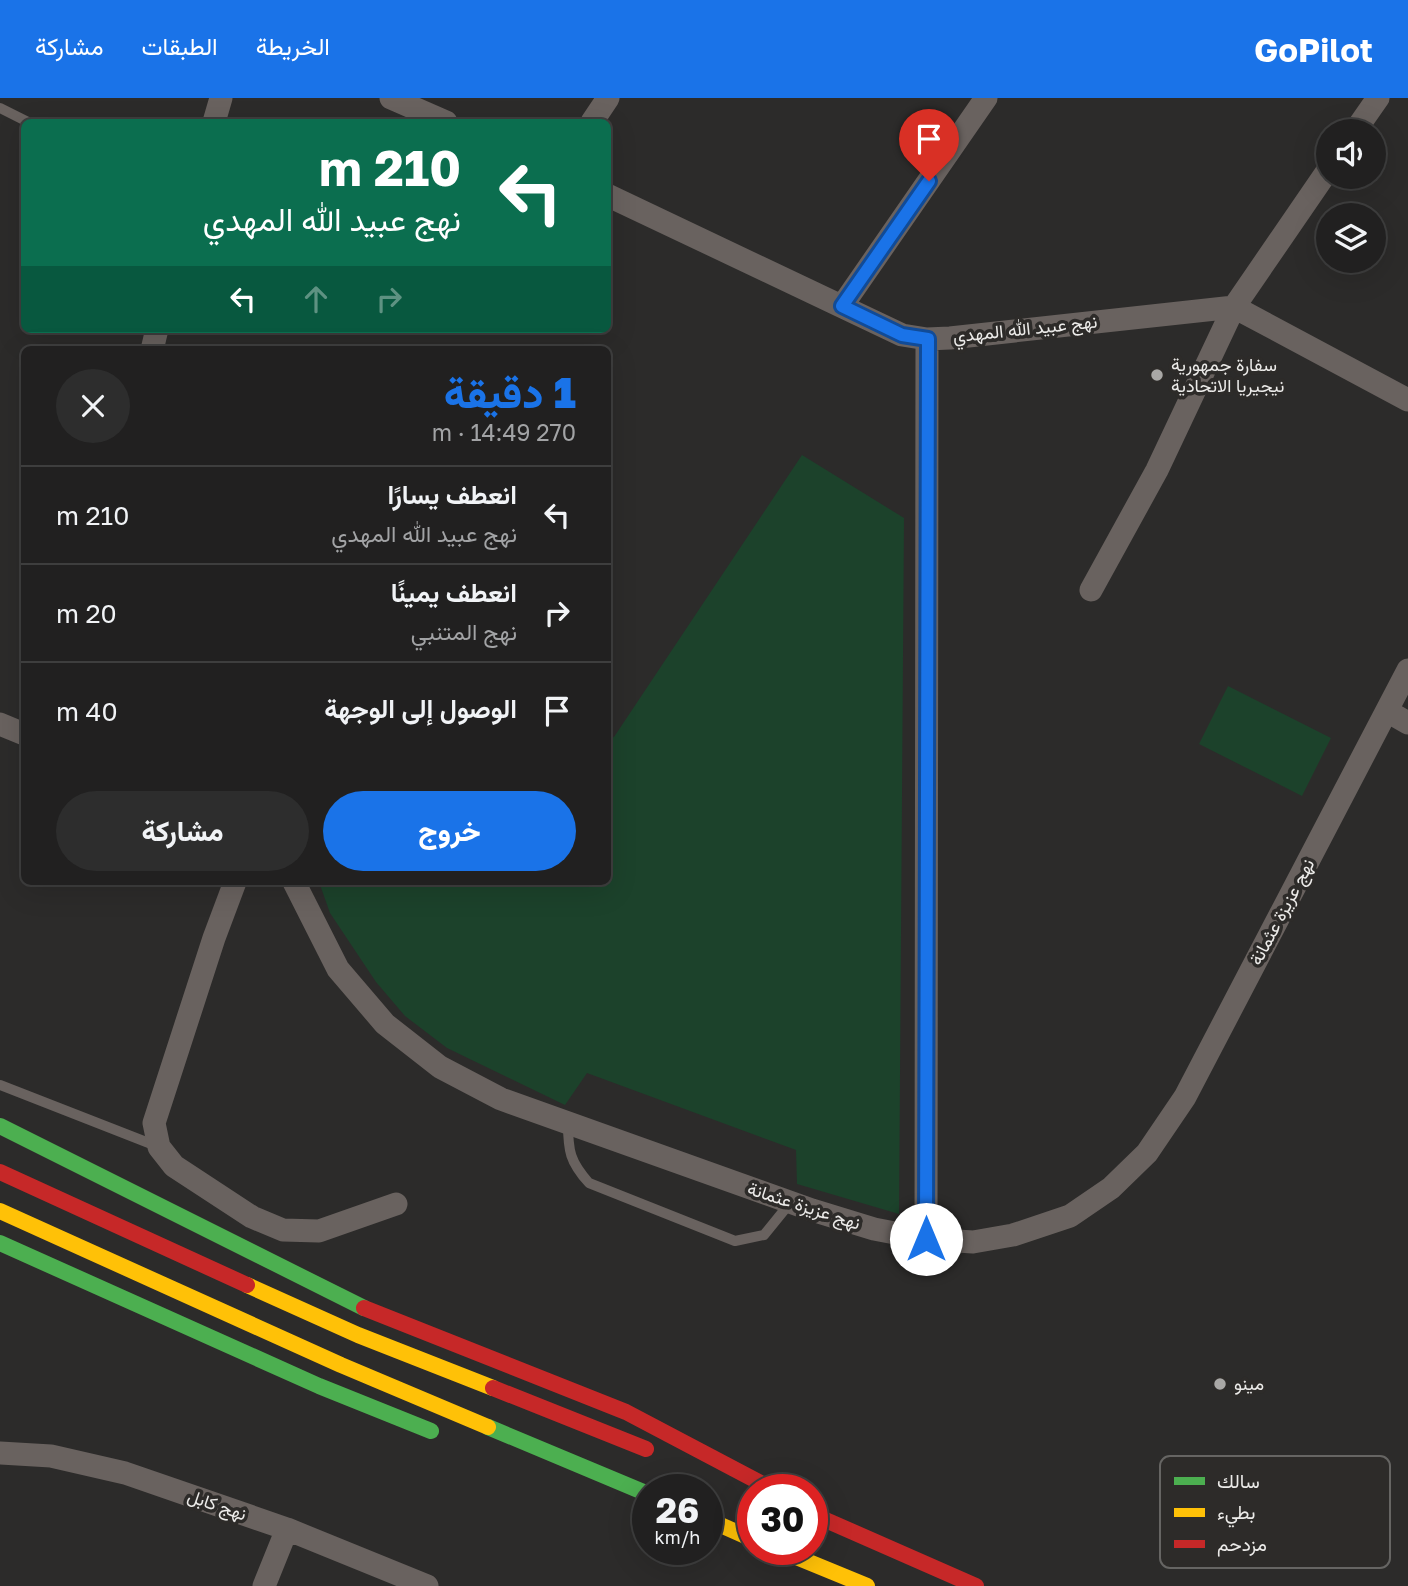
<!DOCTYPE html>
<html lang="ar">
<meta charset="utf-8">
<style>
body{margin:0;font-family:"Golos Text",Vazirmatn,sans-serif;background:#2d2d2d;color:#f1f3f6;direction:rtl;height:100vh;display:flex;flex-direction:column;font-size:26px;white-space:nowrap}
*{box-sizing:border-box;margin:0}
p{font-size:23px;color:#a2a3a5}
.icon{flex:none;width:38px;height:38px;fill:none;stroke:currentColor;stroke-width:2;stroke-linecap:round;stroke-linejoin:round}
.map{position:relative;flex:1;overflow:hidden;direction:ltr}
.sheet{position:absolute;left:21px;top:248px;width:590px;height:539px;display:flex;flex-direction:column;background:#212020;border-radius:10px;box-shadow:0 7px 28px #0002,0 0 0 2px #3e3e3e;direction:rtl}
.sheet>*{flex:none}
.guide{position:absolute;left:21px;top:21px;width:590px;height:214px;border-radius:10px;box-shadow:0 7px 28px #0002,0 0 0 2px #3e3e3e;direction:rtl;background:#0b6e4f;color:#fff;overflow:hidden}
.fabs{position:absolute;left:1316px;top:21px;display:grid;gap:14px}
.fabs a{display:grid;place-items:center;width:70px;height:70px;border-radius:50%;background:#212020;box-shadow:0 7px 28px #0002,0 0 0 2px #3e3e3e;font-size:35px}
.speed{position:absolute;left:632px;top:1376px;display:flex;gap:14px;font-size:35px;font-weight:700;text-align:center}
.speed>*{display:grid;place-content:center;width:91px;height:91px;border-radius:50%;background:#212020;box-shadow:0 7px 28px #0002,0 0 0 2px #3e3e3e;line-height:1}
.speed small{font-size:18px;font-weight:400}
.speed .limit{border:10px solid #d22;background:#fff;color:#111}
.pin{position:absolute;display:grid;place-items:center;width:60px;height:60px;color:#fff;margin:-72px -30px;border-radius:50% 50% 50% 0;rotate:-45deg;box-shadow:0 0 7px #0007}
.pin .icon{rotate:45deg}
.me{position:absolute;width:77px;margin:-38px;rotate:0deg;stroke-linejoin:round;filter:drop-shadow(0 0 5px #0008)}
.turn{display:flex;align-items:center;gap:24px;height:147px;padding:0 35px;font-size:32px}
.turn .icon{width:91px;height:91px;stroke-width:2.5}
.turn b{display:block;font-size:49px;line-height:60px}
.lanes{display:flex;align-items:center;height:66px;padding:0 35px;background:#0003;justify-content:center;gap:35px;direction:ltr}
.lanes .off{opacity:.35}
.round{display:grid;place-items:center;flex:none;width:74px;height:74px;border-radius:37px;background:#2d2d2d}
.head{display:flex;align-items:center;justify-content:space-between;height:119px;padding:0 35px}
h1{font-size:42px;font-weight:800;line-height:52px;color:#1a73e8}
.action{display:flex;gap:14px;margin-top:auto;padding:14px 35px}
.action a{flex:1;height:80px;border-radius:42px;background:#1a73e8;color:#fff;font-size:28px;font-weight:800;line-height:80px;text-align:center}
.action a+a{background:#2d2d2d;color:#f1f3f6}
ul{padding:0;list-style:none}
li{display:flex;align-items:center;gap:21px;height:98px;padding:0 35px;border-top:2px solid #3e3e3e}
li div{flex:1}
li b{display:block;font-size:26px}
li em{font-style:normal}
header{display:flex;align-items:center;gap:42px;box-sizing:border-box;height:98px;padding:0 35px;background:#1a73e8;color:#fff}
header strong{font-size:33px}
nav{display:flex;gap:38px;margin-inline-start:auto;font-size:24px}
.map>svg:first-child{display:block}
.green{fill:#1c422b}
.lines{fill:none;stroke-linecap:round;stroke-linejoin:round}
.lane{stroke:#69625f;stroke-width:10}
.street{stroke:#69625f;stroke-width:23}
.fast{stroke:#4caf50;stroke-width:16}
.slow{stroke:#ffc107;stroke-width:16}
.jam{stroke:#c62828;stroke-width:16}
.route-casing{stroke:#114b97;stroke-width:18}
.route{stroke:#1a73e8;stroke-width:12}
.poi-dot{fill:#a9a8a6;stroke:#2d2b29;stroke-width:2.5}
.labels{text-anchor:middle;stroke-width:7;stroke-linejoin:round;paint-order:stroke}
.street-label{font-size:18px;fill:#ecebe9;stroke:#2d2b29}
.poi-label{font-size:18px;fill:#ecebe9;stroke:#2d2b29;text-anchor:start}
.key{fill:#2d2b29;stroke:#666563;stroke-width:2}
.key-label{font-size:19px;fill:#ecebe9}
</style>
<header>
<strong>GoPilot</strong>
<nav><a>الخريطة</a><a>الطبقات</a><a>مشاركة</a></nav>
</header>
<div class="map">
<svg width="1408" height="1488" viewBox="0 0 1408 1488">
<rect width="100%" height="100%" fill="#2c2b2a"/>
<!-- green -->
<path class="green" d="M802,357l102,63 -5,696 -102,-30 -1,-34 -209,-77 -22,32 -118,-57 -42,-32 -29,-34 -46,-69 -11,-31h288v-143l7,-2z
M1228,588l103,52 -29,58 -103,-52z"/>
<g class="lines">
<!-- lane -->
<path class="lane" d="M0,10l28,14
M0,987l159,62
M568,1025c0,28 2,39 21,60l146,58 29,-6 26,-32"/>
<!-- street -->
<path class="street" d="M391,0l55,24
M214,24l7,-24
M592,24l16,-24
M1355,33l23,-33
M607,97l295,140 25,4 23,-1 284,-31 174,93
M842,208l144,-208
M152,252l5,-21
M1091,492l66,-120 77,-163 94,-137
M1387,613l21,12
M0,626l24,10
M235,784l-21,56 -60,185 5,24 15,19 78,51 31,13 36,1 77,-27
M294,784l44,87 47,55 55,43 61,32 311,111 62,19 52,10 47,3 40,-7 57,-19 41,-28 36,-35 38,-56 223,-427
M926,1141l1,-900
M0,1355l51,3 74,17 162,56 140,57
M264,1488l23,-57"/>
<!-- fast -->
<path class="fast" d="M0,1028l364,182
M0,1145l319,143 112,45
M488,1329l160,67"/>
<!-- slow -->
<path class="slow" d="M0,1113l341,154 147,62
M247,1187l111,50 135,53
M707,1421l45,20
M777,1451l90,37"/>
<!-- jam -->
<path class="jam" d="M0,1074l247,113
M364,1210l262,104 146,77
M493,1290l153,61
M812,1416l164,72"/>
</g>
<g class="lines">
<defs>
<path id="route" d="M926,1141l2,-900 -26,-4 -60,-29 87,-125"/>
</defs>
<!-- route casing -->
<use href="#route" class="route-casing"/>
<!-- route -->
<use href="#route" class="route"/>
</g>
<!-- markers -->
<g class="poi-dot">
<circle cx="1157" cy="277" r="7"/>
<circle cx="1220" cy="1286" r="7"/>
</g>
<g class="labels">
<!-- street labels -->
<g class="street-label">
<text transform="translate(1025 231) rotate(-6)" y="6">نهج عبيد الله المهدي</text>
<text transform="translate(1282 814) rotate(-62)" y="6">نهج عزيزة عثمانة</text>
<text transform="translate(804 1108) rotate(18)" y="6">نهج عزيزة عثمانة</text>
<text transform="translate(217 1407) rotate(19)" y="6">نهج كابل</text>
</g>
<!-- poi labels -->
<g class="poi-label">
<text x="1171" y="273">سفارة جمهورية<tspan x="1171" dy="21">نيجيريا الاتحادية</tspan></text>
<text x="1234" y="1292">مينو</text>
</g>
</g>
<!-- legend -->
<rect x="1160" y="1358" width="230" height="112" rx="10" class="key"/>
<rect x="1174" y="1379" width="31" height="8" fill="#4caf50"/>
<rect x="1174" y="1410" width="31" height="9" fill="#ffc107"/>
<rect x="1174" y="1442" width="31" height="8" fill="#c62828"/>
<g class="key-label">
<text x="1217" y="1390">سالك</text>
<text x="1217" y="1421">بطيء</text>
<text x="1217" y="1453">مزدحم</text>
</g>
</svg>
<div class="fabs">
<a><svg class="icon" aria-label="sound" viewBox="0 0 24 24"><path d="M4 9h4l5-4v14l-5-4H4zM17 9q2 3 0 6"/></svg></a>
<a><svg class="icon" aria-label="layers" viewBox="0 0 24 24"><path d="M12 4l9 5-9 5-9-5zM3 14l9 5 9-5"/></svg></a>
</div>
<div class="speed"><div>26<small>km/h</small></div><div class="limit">30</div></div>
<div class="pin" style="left:929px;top:83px;background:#d93025"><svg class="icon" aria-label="arrive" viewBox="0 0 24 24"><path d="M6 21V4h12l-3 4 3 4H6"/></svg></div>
<svg class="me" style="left:926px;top:1141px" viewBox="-20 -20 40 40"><circle r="19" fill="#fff"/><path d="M0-13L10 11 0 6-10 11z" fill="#1a73e8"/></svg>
<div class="guide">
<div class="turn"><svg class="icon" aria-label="left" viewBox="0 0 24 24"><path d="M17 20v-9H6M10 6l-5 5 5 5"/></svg><div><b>210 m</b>نهج عبيد الله المهدي</div></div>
<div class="lanes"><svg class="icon" aria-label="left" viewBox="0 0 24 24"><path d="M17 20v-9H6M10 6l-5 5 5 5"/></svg><svg class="icon off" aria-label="ahead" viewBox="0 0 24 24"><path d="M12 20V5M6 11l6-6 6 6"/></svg><svg class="icon off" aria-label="right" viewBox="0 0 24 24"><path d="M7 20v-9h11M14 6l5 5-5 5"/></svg></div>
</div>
<section class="sheet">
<div class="head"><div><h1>1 دقيقة</h1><p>270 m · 14:49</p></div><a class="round"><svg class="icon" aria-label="close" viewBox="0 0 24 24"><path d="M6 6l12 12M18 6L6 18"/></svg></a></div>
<ul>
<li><svg class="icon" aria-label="left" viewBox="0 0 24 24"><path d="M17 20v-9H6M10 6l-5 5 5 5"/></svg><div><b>انعطف يسارًا</b><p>نهج عبيد الله المهدي</p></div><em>210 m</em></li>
<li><svg class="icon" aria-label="right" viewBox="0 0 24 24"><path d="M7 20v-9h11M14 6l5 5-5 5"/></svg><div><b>انعطف يمينًا</b><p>نهج المتنبي</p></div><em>20 m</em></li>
<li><svg class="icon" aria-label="arrive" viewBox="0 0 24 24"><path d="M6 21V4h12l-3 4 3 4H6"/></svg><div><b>الوصول إلى الوجهة</b></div><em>40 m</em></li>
</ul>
<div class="action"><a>خروج</a><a>مشاركة</a></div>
</section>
</div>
